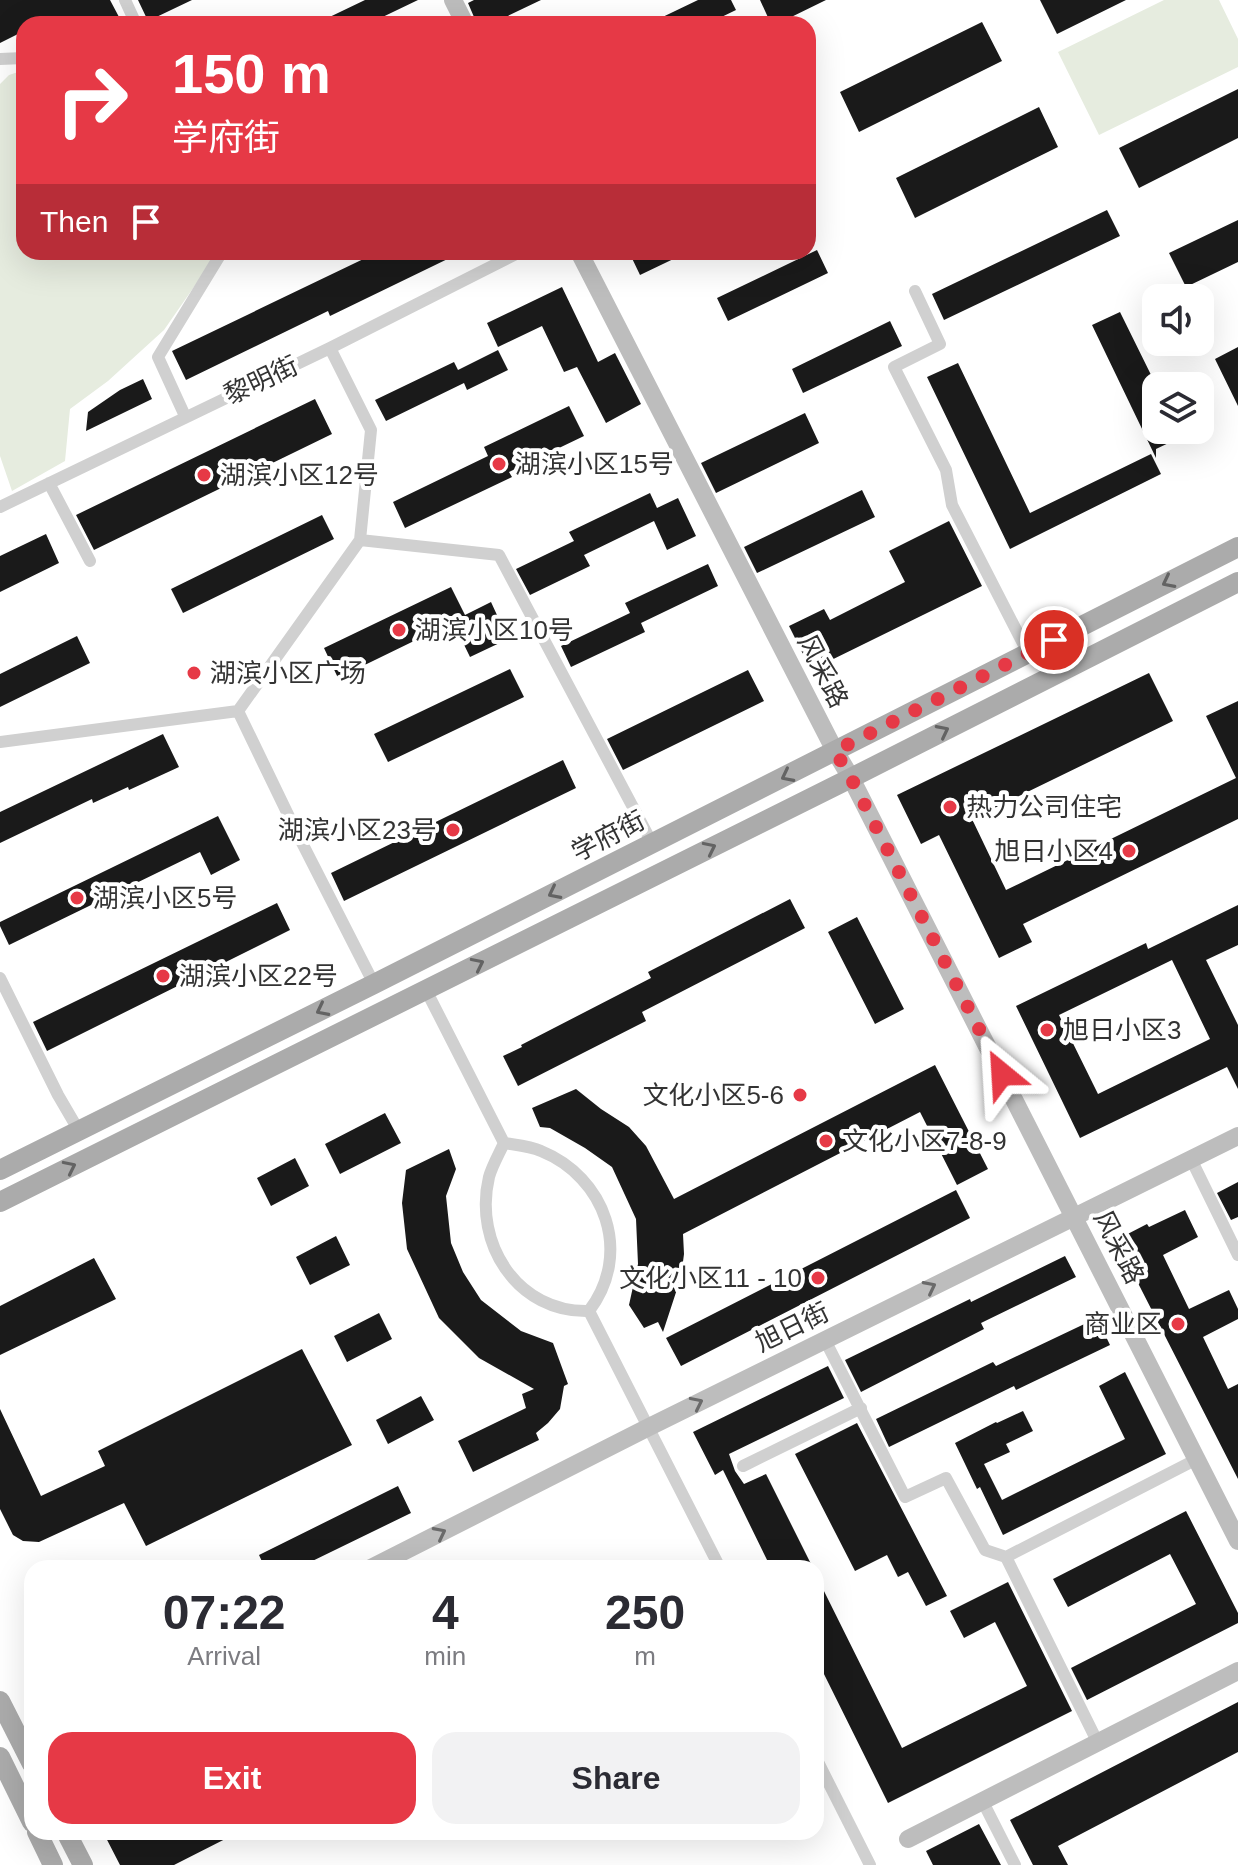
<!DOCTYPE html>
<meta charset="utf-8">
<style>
body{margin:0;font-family:Arial,"Noto Sans SC",sans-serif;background:#f2f2f3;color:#2b2b33;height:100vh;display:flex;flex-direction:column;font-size:30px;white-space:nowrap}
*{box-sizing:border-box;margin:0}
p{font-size:26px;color:#7c7c81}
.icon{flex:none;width:44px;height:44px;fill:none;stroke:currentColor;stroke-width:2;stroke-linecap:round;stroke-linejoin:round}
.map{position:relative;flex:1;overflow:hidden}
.panel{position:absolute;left:24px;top:1560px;width:800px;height:280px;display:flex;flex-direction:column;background:#fff;border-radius:24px;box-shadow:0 8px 32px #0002}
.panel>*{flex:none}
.hud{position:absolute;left:16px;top:16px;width:800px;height:244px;border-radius:24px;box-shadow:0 8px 32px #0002;background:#e63946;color:#fff;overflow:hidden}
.buttons{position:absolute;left:1142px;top:284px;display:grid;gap:16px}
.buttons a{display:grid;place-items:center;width:72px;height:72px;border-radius:16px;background:#fff;box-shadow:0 8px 32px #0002;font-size:40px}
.pin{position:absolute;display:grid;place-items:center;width:68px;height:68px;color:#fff;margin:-34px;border:4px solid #fff;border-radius:50%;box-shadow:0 2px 8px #0007}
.me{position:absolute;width:88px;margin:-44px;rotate:333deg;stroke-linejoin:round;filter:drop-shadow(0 0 6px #0008)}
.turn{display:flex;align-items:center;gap:28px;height:168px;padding:0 24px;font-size:36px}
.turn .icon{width:104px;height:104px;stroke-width:2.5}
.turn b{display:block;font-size:56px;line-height:68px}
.then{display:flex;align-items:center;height:76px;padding:0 24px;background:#0003;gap:16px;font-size:30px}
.eta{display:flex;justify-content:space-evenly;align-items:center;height:136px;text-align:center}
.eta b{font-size:48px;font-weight:800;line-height:56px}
.primary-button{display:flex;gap:16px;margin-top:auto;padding:16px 24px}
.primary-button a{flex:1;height:92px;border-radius:24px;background:#e63946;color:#fff;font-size:32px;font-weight:800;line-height:92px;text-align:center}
.primary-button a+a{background:#f2f2f3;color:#2b2b33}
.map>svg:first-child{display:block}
.green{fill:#e6ecdf}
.building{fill:#1a1a1a;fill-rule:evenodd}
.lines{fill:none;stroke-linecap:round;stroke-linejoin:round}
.street{stroke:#d0d0d0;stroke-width:12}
.secondary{stroke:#bdbdbd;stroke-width:18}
.primary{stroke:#ababab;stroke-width:20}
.oneway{stroke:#636363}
.oneway2{stroke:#6a6a6a}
.route{stroke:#e63946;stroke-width:14;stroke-dasharray:0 25.2}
.poi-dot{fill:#e63946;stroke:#fff;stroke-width:3}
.labels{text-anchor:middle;stroke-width:8;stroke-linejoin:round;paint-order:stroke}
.street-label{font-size:26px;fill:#333;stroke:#fff}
.poi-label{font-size:26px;fill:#333;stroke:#fff;text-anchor:start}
</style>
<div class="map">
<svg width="1238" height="1865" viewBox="0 0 1238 1865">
<rect width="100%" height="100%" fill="#fff"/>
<!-- green -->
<path class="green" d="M1164,0h55l19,39v28l-139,68 -41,-83z
M24,70v182h191l-1,6 -50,72 -56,51 -38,28 -5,52 -53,30 -12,-35v-372l9,-9z"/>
<!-- building -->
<path class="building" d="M0,0h110l9,17 -7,7h-88v7l-24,12z
M138,0h54l-44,21z
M365,0h53l-50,24h-53z
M474,0h67l-50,24h-14l-9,-21z
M698,0h33l5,10 -29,14h-59z
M760,0h66l-49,24h-6z
M1040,0h86l-69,34z
M982,22l20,39 -143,71 -19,-40z
M1238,89v49l-99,50 -20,-40z
M1039,107l19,40 -143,71 -19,-40z
M1107,210l13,26 -176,84 -12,-26z
M1238,220v42l-52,25 -17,-34z
M817,250l11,23 -100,48 -11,-23z
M378,252h84l-132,64 -2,-5 -142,69 -14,-29z
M629,252h59l-48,23z
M562,287l36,75 17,-9 26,51 -35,19 -29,-56 -13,5 -22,-46 -44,21 -11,-24z
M1120,312l36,73v45h40l-40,19v9l-64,-133z
M890,321l12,25 -99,47 -11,-24z
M1238,347v59l-23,-47z
M498,350l10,20 -41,20 -3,-7 -78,38 -11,-21 79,-38 4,8z
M958,363l72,150 121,-59 10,20 -151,75 -83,-172z
M143,379l9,20 -66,32 2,-19 32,-22z
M315,399l17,35 -238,116 -18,-35z
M569,406l15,30 -75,36 3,5 -107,51 -12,-26 95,-46 -4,-9z
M805,413l14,30 -103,50 -15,-30z
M862,490l13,27 -118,56 -13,-26z
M650,493l7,15 21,-10 18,38 -29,14 -13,-29 -70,34 6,11 -60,29 -14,-26 58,-28 -5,-9z
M322,515l12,24 -151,74 -12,-24z
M949,521l33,65 -171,84 -22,-44 35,-17 6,11 75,-38 -16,-31z
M46,534l13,29 -59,29v-36z
M708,564l10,22 -77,37 4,9 -74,35 -10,-21 69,-33 -5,-10z
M451,587l14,28 26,-13 17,37 -38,18 -17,-35 -115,56 -14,-30z
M77,636l13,27 -90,44v-33z
M510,669l14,28 -136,65 -14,-28z
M748,670l16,31 -141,69 -16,-31z
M1149,673l24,48 -201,98 34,71 230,-112 -30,-62 32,-15v118l-215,105 9,18 -33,16 -60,-123 -18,9 -24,-49z
M163,734l16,33 -50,23 -1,-3 -35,16 -1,-4 -92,44v-31z
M563,760l13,28 -232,113 -13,-28z
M218,816l22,44 -29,15 -11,-23 -191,93 -9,-19v-4z
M790,899l15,29 -163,84 4,9 -128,65 -15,-30 19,-9 -1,-2 130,-67 -3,-6z
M277,903l13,27 -243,121 -14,-29z
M1238,905v40l-32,15 32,65v64l-11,-22 -147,71 -64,-132 130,-63 2,6zM1172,960l38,79 -112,55 -39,-79z
M857,917l47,92 -29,15 -47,-92z
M935,1065l53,104 -31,16 -37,-73 -237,122 1,20 -3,23 -18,55 -5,-10 -14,6 -15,-23 9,-41 -2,-45 -24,-52 -27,-19 -35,-20 -10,-1 -8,-19 44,-19 25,20 28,18 17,19 28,53z
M385,1113l16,30 -61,31 -15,-30z
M449,1149l7,20 -10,27 5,47 12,29 18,28 40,31 32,12 15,41 -4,2 -4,23 -12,14 -12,10 3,7 -66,32 -15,-31 68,-33 -4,-14 12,-5 -55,-31 -40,-40 -32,-69 -5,-46 4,-33z
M295,1158l14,28 -38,20 -14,-28z
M1238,1182v35l-7,3 -14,-27z
M956,1190l14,28 -289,148 -15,-28z
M1185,1210l13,27 -35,18 26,54 40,-19 9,19v10l-35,18 25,52 10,-5v95l-122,-239 31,-16 2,3z
M336,1236l14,29 -40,20 -14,-28z
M1065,1256l11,21 -95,46 3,6 -123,63 -16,-32 125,-61 1,3z
M94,1258l22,41 -116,56v-49z
M379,1313l13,26 -45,23 -13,-26z
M1097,1318l13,27 -94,45 -2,-4 -125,61 -13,-28 117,-57 3,4z
M302,1349l50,96 -206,101 -22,-43 -85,39 -16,-1 -10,-6 -13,-26v-100l41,87 64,-30 -7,-15z
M828,1366l16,32 -115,56 6,17 9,13 22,-10 47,94h-42l-48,-98 -8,5 -22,-43z
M1125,1372l41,82 -163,81 -23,-48 -3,2 -22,-46 41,-21 1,1 26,-12 10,20 -27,13 4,8 -26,12 18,36 123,-61 -26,-53z
M421,1396l13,24 -46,24 -12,-24z
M857,1423l90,173 -21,10 -18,-34 -10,5 -11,-22 -32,16 -60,-117z
M398,1486l13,27 -113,55h-33l-6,-13z
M1186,1511l52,102v10l-151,77 -16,-32 125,-64 -26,-50 -102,53 -15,-28z
M816,1575l86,173 125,-62 -32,-64 -31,16 -14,-27 58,-29 64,129 -184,92 -72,-145z
M1238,1702v50l-180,94 10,19h-35l-23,-45z
M979,1824l22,41h-68l-7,-14z
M103,1832h136l-65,33h-54z"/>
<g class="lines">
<!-- street -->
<path class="street" d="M125,0l11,24
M0,59l24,-1
M915,291l25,53 -46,23 52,103 6,35 76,148
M330,348l41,82 -11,110 -122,171 58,120 78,153
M185,416l-27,-59 64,-105
M49,483l41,78
M0,507l330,-159 190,-96
M360,540l139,15 153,288
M0,742l238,-31
M0,978l58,117 21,36
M426,990l78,153c-5,11 -12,23 -15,34 -16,67 29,136 100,134
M504,1143c12,2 26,3 37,8 64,26 92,102 48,160l131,257
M1191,1159l47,96
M825,1340l80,157 41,-19 39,72 21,7
M743,1466l118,-58
M1098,1743l-92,-186 191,-98
M816,1758l54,107
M983,1802l32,63"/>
<!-- secondary -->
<path class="secondary" d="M453,0l12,24
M579,252l256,499 16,27 387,763
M371,1568l278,-141 589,-291
M908,1839l330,-168"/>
<!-- primary -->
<path class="primary" d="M0,1170l374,-186 864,-437
M0,1202l851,-424 387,-196
M0,1701l32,63
M0,1757l32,65
M37,1832l16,33
M66,1832l17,33"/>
</g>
<!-- one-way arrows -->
<defs><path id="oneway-chevron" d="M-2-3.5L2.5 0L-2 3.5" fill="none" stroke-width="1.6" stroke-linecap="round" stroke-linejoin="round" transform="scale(2)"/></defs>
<g class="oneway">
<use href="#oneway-chevron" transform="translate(1168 582) rotate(153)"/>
<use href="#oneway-chevron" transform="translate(943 731) rotate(-27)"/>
<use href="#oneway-chevron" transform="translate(787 776) rotate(153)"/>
<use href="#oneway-chevron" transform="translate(710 848) rotate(-26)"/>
<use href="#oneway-chevron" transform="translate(554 893) rotate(153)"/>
<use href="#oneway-chevron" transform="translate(478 964) rotate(-26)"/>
<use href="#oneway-chevron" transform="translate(322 1010) rotate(153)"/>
<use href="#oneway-chevron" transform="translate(70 1167) rotate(-26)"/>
</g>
<g class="oneway2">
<use href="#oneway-chevron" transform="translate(930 1287) rotate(-27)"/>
<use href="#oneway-chevron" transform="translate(697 1403) rotate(-26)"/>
<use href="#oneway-chevron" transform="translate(440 1533) rotate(-27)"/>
</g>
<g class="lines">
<!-- route -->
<path class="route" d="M1002,1074l-151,-296 -16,-27 219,-111"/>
</g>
<!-- markers -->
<g class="poi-dot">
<circle cx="499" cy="464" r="8"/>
<circle cx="204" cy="475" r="8"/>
<circle cx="399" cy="630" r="8"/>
<circle cx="194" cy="673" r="8"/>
<circle cx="950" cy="807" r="8"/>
<circle cx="453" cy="830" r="8"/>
<circle cx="1129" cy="851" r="8"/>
<circle cx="77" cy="898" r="8"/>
<circle cx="163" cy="976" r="8"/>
<circle cx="1047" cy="1030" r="8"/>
<circle cx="800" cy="1095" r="8"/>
<circle cx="826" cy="1141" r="8"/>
<circle cx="818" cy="1278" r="8"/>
<circle cx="1178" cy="1324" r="8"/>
</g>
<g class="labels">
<!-- street labels -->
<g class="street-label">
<text transform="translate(261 380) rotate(-25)" y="9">黎明街</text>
<text transform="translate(823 671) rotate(63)" y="9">风采路</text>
<text transform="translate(608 836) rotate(-27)" y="9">学府街</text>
<text transform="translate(1119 1247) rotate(63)" y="9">风采路</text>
<text transform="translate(792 1327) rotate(-26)" y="9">旭日街</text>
</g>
<!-- poi labels -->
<g class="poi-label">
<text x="515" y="473">湖滨小区15号</text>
<text x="220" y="484">湖滨小区12号</text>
<text x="415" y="639">湖滨小区10号</text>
<text x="210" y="682">湖滨小区广场</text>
<text x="966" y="816">热力公司住宅</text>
<text x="437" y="839" text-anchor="end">湖滨小区23号</text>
<text x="1113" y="860" text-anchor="end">旭日小区4</text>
<text x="93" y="907">湖滨小区5号</text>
<text x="179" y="985">湖滨小区22号</text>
<text x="1063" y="1039">旭日小区3</text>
<text x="784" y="1104" text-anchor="end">文化小区5-6</text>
<text x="842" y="1150">文化小区7-8-9</text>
<text x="802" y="1287" text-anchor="end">文化小区11 - 10</text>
<text x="1162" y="1333" text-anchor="end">商业区</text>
</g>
</g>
</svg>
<div class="buttons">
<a><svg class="icon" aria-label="sound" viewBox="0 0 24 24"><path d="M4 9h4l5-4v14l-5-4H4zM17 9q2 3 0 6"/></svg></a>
<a><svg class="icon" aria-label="layers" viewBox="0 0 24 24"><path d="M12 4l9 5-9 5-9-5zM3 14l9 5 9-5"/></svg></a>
</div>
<div class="pin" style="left:1054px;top:640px;background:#d93025"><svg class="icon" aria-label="arrive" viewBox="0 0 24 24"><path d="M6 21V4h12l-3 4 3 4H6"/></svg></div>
<svg class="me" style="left:1002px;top:1074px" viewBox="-20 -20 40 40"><path d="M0-17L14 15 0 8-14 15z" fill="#e63946" stroke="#fff" stroke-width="4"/></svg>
<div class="hud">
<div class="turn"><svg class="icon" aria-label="right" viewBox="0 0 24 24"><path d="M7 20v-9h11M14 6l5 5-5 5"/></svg><div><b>150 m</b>学府街</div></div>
<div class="then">Then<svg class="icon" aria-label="arrive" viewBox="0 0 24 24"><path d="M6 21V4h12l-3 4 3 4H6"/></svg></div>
</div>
<section class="panel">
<div class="eta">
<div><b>07:22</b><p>Arrival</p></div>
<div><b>4</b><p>min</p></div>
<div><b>250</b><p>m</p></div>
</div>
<div class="primary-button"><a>Exit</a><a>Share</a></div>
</section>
</div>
